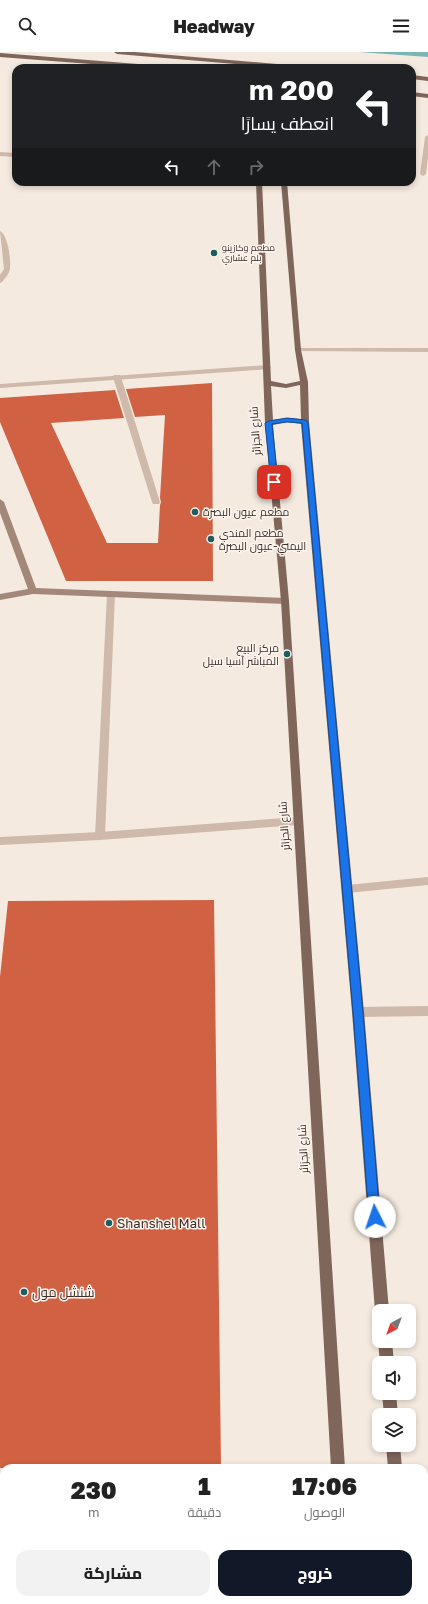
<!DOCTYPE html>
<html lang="ar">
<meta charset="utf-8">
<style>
body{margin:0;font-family:"Golos Text",Cairo,sans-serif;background:#f2f2f2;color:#222;direction:rtl;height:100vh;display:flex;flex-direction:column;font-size:15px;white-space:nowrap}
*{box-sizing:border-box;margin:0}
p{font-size:13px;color:#767676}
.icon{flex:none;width:22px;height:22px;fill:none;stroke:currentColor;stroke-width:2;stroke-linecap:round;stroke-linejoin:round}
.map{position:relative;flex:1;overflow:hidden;direction:ltr}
.details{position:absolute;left:0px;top:1412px;width:428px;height:140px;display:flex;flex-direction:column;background:#fff;border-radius:12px 12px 0 0;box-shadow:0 2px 6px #0003;direction:rtl}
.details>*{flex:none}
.top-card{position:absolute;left:12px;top:12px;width:404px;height:122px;border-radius:12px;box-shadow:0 2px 6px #0003;direction:rtl;background:#202124;color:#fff;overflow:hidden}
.needle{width:26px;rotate:221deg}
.buttons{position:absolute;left:372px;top:1252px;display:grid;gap:8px}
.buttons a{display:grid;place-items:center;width:44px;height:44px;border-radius:8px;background:#fff;box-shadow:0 2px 6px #0003;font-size:20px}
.pin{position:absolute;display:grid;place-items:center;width:34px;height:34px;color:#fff;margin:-17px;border-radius:8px;box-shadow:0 2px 6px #0006}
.me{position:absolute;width:44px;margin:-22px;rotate:356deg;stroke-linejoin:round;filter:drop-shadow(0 0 3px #0008)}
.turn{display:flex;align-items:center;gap:14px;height:84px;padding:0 16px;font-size:18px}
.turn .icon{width:52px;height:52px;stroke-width:2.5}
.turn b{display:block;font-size:28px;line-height:34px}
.lanes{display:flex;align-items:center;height:38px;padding:0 16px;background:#0003;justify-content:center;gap:20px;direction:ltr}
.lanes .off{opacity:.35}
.eta{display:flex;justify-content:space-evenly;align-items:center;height:68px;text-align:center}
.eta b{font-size:24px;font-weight:800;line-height:28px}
.primary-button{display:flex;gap:8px;margin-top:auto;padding:8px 16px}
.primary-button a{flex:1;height:46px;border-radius:12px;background:#111827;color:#fff;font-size:16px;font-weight:800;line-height:46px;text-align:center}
.primary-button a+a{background:#f2f2f2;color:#222}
header{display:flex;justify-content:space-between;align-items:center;height:52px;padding:0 16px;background:#fff;font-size:18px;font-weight:800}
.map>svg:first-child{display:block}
.water{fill:#7bb4b5}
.building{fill:#d06143}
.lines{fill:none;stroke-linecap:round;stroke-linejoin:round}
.lane{fill:#cfb9aa;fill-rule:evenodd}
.street{fill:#cfb9aa;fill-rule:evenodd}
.secondary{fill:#a3887a;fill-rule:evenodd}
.primary{fill:#7f655a;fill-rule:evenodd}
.route{fill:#1a73e8;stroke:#114b97}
.poi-dot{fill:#1b5f61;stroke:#fcf4ed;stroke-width:1.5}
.labels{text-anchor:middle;stroke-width:3;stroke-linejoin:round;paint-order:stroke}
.far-poi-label{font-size:9px;fill:#3c2f2a;stroke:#fcf4ed;text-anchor:start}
.street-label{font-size:11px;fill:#3c2f2a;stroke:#fcf4ed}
.poi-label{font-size:11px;fill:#3c2f2a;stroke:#fcf4ed;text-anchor:start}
.near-poi-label{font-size:13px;fill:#3c2f2a;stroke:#fcf4ed;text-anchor:start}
</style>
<header><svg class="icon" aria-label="menu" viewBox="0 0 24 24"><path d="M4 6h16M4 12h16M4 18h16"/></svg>Headway<svg class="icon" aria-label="search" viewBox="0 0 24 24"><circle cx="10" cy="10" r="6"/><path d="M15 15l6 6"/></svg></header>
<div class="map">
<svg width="428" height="1552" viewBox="0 0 428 1552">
<rect width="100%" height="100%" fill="#f5eadf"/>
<!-- water -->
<path class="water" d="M359,0h69v5z"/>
<!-- building -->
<path class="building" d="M212,331l1,198h-147l-66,-159v-24l115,-8 9,28 -73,5 56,120h51l2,-38 1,-3 -1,-4 5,-83 -30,2 -9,-28z
M214,848l7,568h-221v-491l8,-76z"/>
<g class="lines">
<!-- lane -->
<path class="lane" d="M428,83v23l-2,16 -3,2 -3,-2 5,-37z
M0,100l16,1v4l-16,-1z
M114,323h6l1,2 39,125 -1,2h-6l-1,-2 -39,-125z
M111,539l4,3 -10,242 -1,3h-8l-1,-3 12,-242z"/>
<!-- street -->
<path class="street" d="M0,179c8,4 11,28 10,37 0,5 -5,10 -8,14l-2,1v-8l4,-6z
M298,296h130v4l-132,-1v-2z
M267,313l4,2 -1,2 -270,19v-4z
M298,765l4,1 1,3 -1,3 -4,1 -198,15 -100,5v-8l100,-5z
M428,825v8l-81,8 -4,-1 -1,-3 1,-3 4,-1z
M428,954v10l-70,1 -4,-1 -2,-4 2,-4 4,-1z
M424,1508h4v14h-4z"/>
<!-- secondary -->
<path class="secondary" d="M0,447l4,3 32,86 249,10 4,3 -4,3 -252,-10 -33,6v-6l28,-5 -28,-76z"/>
<!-- primary -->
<path class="primary" d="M114,0h21l165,14 3,2h-21l-165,-14z
M0,1l163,13 3,2h-23l-143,-11z
M412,23l16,2v4l-16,-2z
M412,40l16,2v4l-16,-2z
M256,130h6l9,199 15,3 14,-3 -5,-31 -14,-168h6l14,168 7,32 1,40 55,590 25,299h-10v5l-4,-5 -23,-299 -51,-588 -14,-2 -14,3 16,176 56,867h-14l-50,-867 -16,-178zM300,333l1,34 -14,-1 -14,2 -2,-34 15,2z
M379,1288v1h13l2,22h-14l-2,-22z
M382,1341h14l2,22h-14z
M386,1393h14l2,23h-14z
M339,1548h14v4h-14z
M399,1548h14v4h-14z"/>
</g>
<!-- route -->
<path class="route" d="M287,366l18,2 3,2 55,590 17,205 -1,4 -4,1 -4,-1 -2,-4 -16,-205 -51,-589 -15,-1 -15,2 6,58 -4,3 -3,-3 -6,-59 4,-2z"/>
<!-- markers -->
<g class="poi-dot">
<circle cx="214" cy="201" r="4"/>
<circle cx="195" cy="460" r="4"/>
<circle cx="211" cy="487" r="4"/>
<circle cx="287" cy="602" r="4"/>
<circle cx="109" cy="1171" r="4"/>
<circle cx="24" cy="1240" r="4"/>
</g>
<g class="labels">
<!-- far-poi labels -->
<g class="far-poi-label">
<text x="222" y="199">مطعم وكازينو<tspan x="222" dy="10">بلم عشاري</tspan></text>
</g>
<!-- street labels -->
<g class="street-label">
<text transform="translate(255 379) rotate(-94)" y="4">شارع الجزائر</text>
<text transform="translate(284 774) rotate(-94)" y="4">شارع الجزائر</text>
<text transform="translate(303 1097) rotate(-93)" y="4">شارع الجزائر</text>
</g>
<!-- poi labels -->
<g class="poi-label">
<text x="203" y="464">مطعم عيون البصرة</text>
<text x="219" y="485">مطعم المندي<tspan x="219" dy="13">اليمني-عيون البصرة</tspan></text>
<text x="279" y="600" text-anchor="end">مركز البيع<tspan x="279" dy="13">المباشر آسيا سيل</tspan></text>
</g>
<!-- near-poi labels -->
<g class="near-poi-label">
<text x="117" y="1176">Shanshel Mall</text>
<text x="32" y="1245">شنشل مول</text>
</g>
</g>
</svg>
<div class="buttons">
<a><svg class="needle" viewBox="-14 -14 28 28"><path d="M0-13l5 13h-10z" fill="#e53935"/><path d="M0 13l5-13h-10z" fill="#767676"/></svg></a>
<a><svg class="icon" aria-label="sound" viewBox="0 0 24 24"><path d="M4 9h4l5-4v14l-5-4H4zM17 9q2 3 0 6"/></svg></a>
<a><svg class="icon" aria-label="layers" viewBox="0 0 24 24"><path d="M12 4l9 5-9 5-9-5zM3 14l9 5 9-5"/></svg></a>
</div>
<div class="pin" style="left:274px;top:430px;background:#d93025"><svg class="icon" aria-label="arrive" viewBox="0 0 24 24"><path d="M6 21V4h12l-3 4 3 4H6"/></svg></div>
<svg class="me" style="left:375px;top:1165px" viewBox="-20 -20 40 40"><circle r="19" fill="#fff"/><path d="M0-13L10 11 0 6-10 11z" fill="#1a73e8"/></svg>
<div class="top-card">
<div class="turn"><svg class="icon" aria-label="left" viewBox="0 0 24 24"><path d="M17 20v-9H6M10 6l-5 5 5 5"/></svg><div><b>200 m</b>انعطف يسارًا</div></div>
<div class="lanes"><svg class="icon" aria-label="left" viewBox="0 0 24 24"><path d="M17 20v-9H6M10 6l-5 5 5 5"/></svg><svg class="icon off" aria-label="ahead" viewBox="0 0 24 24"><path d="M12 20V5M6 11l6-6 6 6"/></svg><svg class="icon off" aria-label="right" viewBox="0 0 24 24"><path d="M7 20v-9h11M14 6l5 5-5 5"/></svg></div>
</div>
<section class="details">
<div class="eta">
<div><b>17:06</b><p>الوصول</p></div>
<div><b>1</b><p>دقيقة</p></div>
<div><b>230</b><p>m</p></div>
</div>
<div class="primary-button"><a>خروج</a><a>مشاركة</a></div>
</section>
</div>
